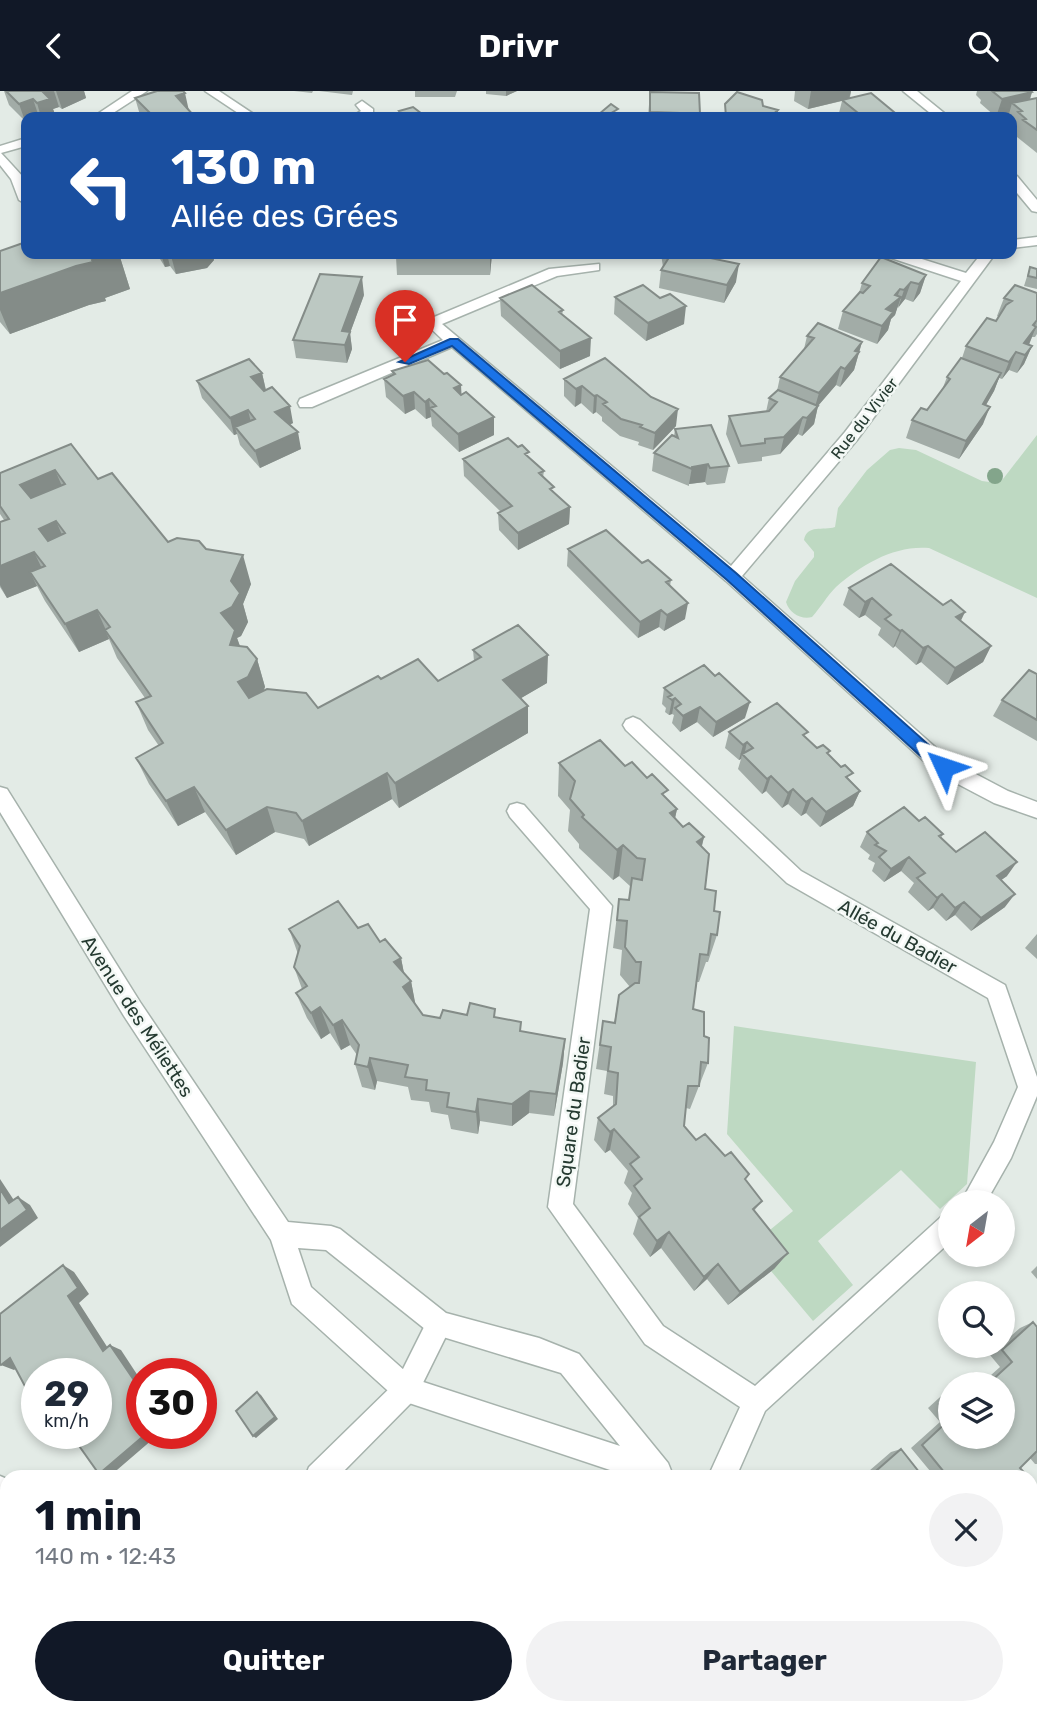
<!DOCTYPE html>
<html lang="fr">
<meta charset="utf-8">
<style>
body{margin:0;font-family:Rubik,sans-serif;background:#f2f2f3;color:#1f2937;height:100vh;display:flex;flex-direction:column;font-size:26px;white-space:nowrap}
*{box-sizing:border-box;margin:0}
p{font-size:23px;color:#747a83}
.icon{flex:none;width:38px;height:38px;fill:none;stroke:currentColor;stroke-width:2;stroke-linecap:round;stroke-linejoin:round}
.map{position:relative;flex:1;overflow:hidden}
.panel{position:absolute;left:0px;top:1379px;width:1038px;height:245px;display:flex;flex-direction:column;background:#fff;border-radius:21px 21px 0 0;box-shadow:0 4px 10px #0003}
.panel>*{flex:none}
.guide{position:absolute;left:21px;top:21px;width:996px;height:147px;border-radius:14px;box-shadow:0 4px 10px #0003;background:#1a4fa0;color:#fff;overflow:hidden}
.needle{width:46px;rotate:211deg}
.controls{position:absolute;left:938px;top:1099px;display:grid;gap:14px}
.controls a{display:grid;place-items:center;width:77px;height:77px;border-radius:50%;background:#fff;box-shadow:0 4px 10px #0003;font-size:35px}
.speed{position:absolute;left:21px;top:1267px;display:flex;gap:14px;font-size:35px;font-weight:700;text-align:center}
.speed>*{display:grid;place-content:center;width:91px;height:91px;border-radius:50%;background:#fff;box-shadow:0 4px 10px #0003;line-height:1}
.speed small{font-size:18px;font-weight:400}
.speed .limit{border:10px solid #d22;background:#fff;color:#111}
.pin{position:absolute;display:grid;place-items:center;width:60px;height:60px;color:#fff;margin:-72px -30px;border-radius:50% 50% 50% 0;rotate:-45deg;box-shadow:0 0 7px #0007}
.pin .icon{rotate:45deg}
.me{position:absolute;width:77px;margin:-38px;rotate:312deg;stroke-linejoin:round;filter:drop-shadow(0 0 5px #0008)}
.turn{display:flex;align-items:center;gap:24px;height:147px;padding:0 35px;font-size:32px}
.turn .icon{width:91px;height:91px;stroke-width:2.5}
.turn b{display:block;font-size:49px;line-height:60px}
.round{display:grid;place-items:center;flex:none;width:74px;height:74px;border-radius:37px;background:#f2f2f3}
.head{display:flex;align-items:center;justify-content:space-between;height:119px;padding:0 35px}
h1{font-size:42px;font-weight:700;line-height:52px;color:#111827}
.action{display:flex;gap:14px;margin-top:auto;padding:14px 35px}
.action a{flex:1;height:80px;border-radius:42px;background:#111827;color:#fff;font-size:28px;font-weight:700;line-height:80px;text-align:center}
.action a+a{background:#f2f2f3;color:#1f2937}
header{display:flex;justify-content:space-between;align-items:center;height:91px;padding:0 35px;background:#111827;color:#fff;font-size:32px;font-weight:700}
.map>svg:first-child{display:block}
.green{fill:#bed9c2}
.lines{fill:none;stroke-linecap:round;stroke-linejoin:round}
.minor-casing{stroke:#a6b2ac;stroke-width:3}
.tertiary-casing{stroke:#a6b2ac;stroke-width:3}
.minor{fill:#fff;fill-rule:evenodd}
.tertiary{fill:#fff;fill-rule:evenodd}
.tree{fill:#83a58b}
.wall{fill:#a2aca7}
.shaded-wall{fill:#848c88}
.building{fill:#bcc8c2;stroke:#848c88;stroke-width:2;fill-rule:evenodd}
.route{fill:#1a73e8;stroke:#114b97;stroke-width:2}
.labels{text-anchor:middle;stroke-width:5;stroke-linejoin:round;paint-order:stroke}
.far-street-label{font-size:16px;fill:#253a31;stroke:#f3f8f5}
.street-label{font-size:19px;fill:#253a31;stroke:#f3f8f5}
</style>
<header><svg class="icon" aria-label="back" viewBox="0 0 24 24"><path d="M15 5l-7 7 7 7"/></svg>Drivr<svg class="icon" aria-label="search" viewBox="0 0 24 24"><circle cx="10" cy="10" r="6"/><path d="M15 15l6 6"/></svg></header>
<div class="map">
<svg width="1037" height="1624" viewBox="0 0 1037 1624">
<rect width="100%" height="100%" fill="#e3ebe6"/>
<!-- green -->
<path class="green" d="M1037,344v163l-108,-50c-34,-3 -67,16 -93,39 -9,9 -15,20 -24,30 -11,3 -23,-4 -26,-15l9,-21 19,-24v-5l-10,-12c3,-16 19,-9 31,-13l3,-19 29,-38 23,-20 9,-2 17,2 66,31 15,2 6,-4z
M734,935l242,36 -9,122 -27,25 -39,-39 -83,71 35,44 -40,36 -42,-50 3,-2 -20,-26 39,-32 -66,-77z
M672,1617h146l5,7h-146z"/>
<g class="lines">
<defs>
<path id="minor" d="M132,0h15l-40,26h-14z
M205,0h14l39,26h-14z
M362,10l11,8v6l-22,2 10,-6 -5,-6z
M26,47v8l-25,7 23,25 2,26 -7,-4 -8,-21 -11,-14v-19z
M1037,146v8l-25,3v-8z
M886,163h20l60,19 15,-19h14l-138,186 -115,136 209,185 57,30 29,11v16l-43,-15 -57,-30 -211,-192 -274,-234 -140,60h-12l-2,-4 2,-4 143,-59 -18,-17 2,-3 122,-51 50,-5v6l-42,6 -115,48 289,242 114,-134 116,-151 -73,-24z
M633,626l7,3 161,151 204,114 32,92v19l-26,62 -25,44h-25l33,-60 24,-55 -30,-89 -201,-115 -161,-153 -3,-5 3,-5z
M517,712l7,2 88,101 -39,298 90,122 92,60 186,-169 9,-3v28l-185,169 -29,66h-28l32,-70 -95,-63 -97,-137 42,-298 -80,-92 -3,-6 3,-6z
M439,1220l9,4 4,9 -37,75 -77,78h-33l4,-10 88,-86 33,-66z
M0,1385l7,3v30l-7,-3z
M143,1617h31l3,7h-31z"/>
<path id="tertiary" d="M903,0h14l32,26h-14z
M1012,84l5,1 20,24v12l-5,-1 -20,-24z
M0,696l7,2 133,213 148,220 43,4 9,3 106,84 93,25 40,16 89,109 4,10 -2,4h-39l-234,-78 -105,-95 -21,-64 -147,-224 -124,-204zM298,1157l28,2 104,83 131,40 59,73 -206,-67 -103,-92z
M888,1617h32l3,7h-32z"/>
</defs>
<!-- minor casing -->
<use href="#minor" class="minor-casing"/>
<!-- tertiary casing -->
<use href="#tertiary" class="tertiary-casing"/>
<!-- minor -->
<use href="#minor" class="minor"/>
<!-- tertiary -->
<use href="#tertiary" class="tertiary"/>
</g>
<!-- trees -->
<circle class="tree" cx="995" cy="385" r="8"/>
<!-- wall -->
<path class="wall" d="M4,0h80l2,7 -24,11 -3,-2 -6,2 3,8h-30l-1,4 -16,-16z
M294,0h19l-1,2z
M319,0h34l-1,4z
M415,0h42l-2,6h-40z
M486,0h31l-11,5 -20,-2z
M795,0h56l-1,7 50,19h-62l4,-16 -34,8 -14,-8z
M977,0h54l1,1 -2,8 7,-2v55l-20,-16v-2l-5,-5 1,-3 -1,-2v-8h-4l1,-3 -13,3 -16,-14 1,-3 -5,-5z
M650,1l50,22 -1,3h-51z
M135,7l54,13 6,6h-53l-2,-2z
M0,160l26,3h93l11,35 -25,9 1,3 -17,4 -79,29 -10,-12z
M158,163h54l2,6 -7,8 -31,6 -6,-8 -5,1 -5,-8z
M492,163l-2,21h-93l-1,-18z
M661,163h48l1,4 26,24 -12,21 -65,-15 2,-18 2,-3z
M1030,176l7,2v20l-13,-3z
M926,184l-6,18 -7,9 -8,-3 -8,9 -2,7 -4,4 -3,11 -11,14 -39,-15 5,-18 16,-18 3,-10z
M1037,202v41l-2,3h-3l-3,8 3,1 -8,18 -7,9 -8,-3 -7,9 -3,-1 -5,13 -8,14 -3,19 -24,35 -53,-21 6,-18 15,-10 15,-20 5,-13 15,-19 4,-12 30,-25 3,-4 -2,-1 7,-18z
M364,204l-14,38 2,16 -5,14 -51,-5 -3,-18z
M615,206l45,1 24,26 -38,17 -32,-27z
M500,207l63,12 -1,5 28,41 -30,13 -59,-53z
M807,245l55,6 -8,28 -14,17 -4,-2 -18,21 -4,18 -12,12 -4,-2 -18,20 -18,3v4l-24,3 -12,-30 3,-18 37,-4 3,-14 8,-7 3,-14 24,-28z
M392,280l69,24 33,22v18l-35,17 -27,-26 -1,-9 -5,2 -11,-10 -10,5 -19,-17 -2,-18 9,-4z
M262,282l4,17 27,33 -3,2 11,24 -41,19 -20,-23 -3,-11 -3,1 -32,-37 -5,-17z
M564,288l112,47 -23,24 -15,-5 1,-3 -19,-6 -18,-15v-4l-6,-5 -3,2 -12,-11 -6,4 -11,-11z
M675,338l54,37 -4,17 -18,2 -2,-3 -16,2v2l-37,-15 2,-18 20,-17z
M71,353l27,35 70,63 38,7 45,35 -8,20 5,18 -7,14 -4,2 3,8 17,13 8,28 -1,3 54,18 63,-29 57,2 36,-20 -1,-11 74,33 -26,15 7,8v27l-129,75 -7,-9 -83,47 -5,-7 -29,-7 -39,23 -31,-43 -27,14 -29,-42 -13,-26 23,-12 -11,-16 -12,-28 9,-4 -28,-40 -8,-19 -30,13 -34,-51 -8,-15 -30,12 -7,-11v-65l4,-2 -4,-6v-41z
M529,366l15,14 -1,6 11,15 16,15 -1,17 -51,26 -19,-20 -1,-17 3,-1 -37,-36 -1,-17z
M568,458l74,14 29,17 -1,6 15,33 -21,12 -5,-4 -21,11 -71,-72z
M849,497l112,33 30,25 -8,16 -36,23 -26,-23 -5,3 -21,-19 -2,2 -15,-13 3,-7 -16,-13 -6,3 -16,-13z
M1037,583v67l-44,-25 9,-16z
M664,597l81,30 -32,19 -16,-15 -17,10 -8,-9 2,-8 -2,-1 -3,1 -4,-3 1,-4 -4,-4z
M729,641l77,5 11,11 11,7 32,36 -7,15 -33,21 -14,-14 -5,3 -13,-12 -6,4 -16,-17 -4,3 -24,-25 3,-10 -2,1 -14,-12z
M559,672l66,3 41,32 11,11 -2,9 8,9 21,10 -2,9 3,43 9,22 3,24 -9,27h-2l-7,20h-2l-4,27 11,27 4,27 -18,46 -4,-1 -2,18 12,14 49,40 17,21 -8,10 34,42 -14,16 -46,36 -21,-26 -13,12 -33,-43 -11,9 -17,-23 5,-16 -10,-14 4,-11 -8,-10 4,-12 -18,-21 -5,3 -11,-13 4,-22 15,-11v-11l-9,-2 3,-23 -11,-2 7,-48 11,2 5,-28 11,-8 -10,-12 2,-25 -9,-2 6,-49 10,1 2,-13 -12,-11 -6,4 -34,-32v-4l-11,-13 2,-21 -12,-14z
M919,730l24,13 -2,4 15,14 51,24 -6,4 4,27 -34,24 -16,-16 -9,6 -13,-13 -5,3 -20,-19 6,-9 -13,-12 -17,11 -12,-11 3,-8 -7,-4 2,-4 -10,-8 7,-15z
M358,837l22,14 21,16 3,15 7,8 4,23 8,11 17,3 27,-3 28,2 26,14 44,8 -2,24 -9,53 -25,-3 -17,13 -32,-5 -2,13 -27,-5 -3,-14 -17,-3 -2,-10 -18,-2 -3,-13 -31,-6 -2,9 -13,-3 -7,-23 2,-9 -7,-10 -9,5 -11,-17 -9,6 -14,-21 -11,-25 6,-4 -8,-22 4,-13 -9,-25z
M1037,843v25l-12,-11z
M1037,1175v13l-6,-7z
M1033,1231l4,5v137h-2l-5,-6 -10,10 8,9h-93l-24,-29 29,-26 -12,-14 22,-20v49l53,-53h-49l7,-6 12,-4 8,10 19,-17 -10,-12 10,-9h3v-3l17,-15z
M901,1358l22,28h-61l29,-25z
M1037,1577v18l-6,-8v-3z"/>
<!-- shaded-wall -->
<path class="shaded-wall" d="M47,0h7l5,16 -6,2 3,8h-15l-4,-14 6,-11z
M56,0h28l2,7 -24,11z
M506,0h11l-11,5z
M811,0h40l-2,8 -41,10z
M1032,1l-6,18 -14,-7 -3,11 -13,3 6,-18z
M185,2l4,18 -13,-15z
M33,8l6,18h-13v4h-1l-6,-17z
M778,19l-1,7h-7z
M108,163h11l11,35 -25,9 1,3 -17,4 -79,29 -10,-24v-17z
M161,163h6l3,12 -5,1z
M184,163h28l2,6 -7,8 -31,6 -5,-18z
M490,163h2l-2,21z
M739,173l-3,18 -12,21 3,-18z
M926,184l-6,18 -7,9 6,-18z
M362,186l2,18 -14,38 2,16 -5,14 -5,-32z
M911,191l-6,17 -7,9 6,-18z
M900,198l-4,12 5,-4 -6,18 -4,4 -3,11 -11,14 9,-35z
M686,215l-2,18 -38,17 2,-18z
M1037,229l-5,12 4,-5 -7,17 -9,10 13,-29z
M591,247l-1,18 -30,13v-18z
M862,251l-8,28 -14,17 5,-18 10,-18z
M1032,255l-8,18 -7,9 8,-18z
M1016,261l-7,18 -7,9 7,-17z
M841,276l-5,18 -20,23 2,-2 -4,18 -12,12 5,-18 7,-8 5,-17z
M262,282l4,18 -11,4 -4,-18z
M1001,282l-7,18 -18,31 7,-18z
M461,294l1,18 -8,-15z
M582,295l-1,17 -6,4 1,-18z
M414,301l1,17 -10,5 -2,-18z
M597,304l-1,17 -3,2 1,-18z
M429,308l2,18 -5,2 -1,-17z
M290,315l3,17 -14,6 -4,-17z
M990,316l-7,17 -24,35 7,-18z
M678,318l-2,17 -23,24 2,-17z
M248,319l4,17h-17l2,7 -3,1 -4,-17z
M494,326v18l-35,17 -1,-18z
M803,326l-5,17 -18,20 4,-17z
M298,341l3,17 -41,19 -5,-17z
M708,373l-3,18 -16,2 3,-17z
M55,379l13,30 -33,15 -15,-30z
M570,416l-1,17 -51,26v-17z
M56,430l13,30 -16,7 -14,-29z
M34,461l14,29 -18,-9 7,14 -30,12 -7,-13v-19z
M243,464l8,29 -8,20 5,18 -7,14 -4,2 7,20 -14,-13 -9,-32 10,-32z
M872,507l-7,17 -6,3 6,-16z
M688,512l-3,16 -21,12 3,-16z
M97,519l12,27 -4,-7 4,9 -30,13 -14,-28z
M661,519l-2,17 -21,11 2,-16z
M965,521l-8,17 -1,-12z
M902,539l-7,16 -2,2 7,-17z
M928,555l-7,16 -5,3 7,-17z
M991,555l-8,16 -36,23 8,-17z
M548,564l-1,28 -43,25 -1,-28z
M257,568l8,28 -8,17 -10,6 -9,-28z
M675,607l-3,16 -3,1 3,-15z
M750,611l-5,16 -32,19 3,-15z
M528,615v27l-129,75 -4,-25z
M700,616l-3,15 -17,10 3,-16z
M747,651l-3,14 -2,-2 -1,5 -2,1 4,-15z
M387,682l5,26 -83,47 -7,-25z
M771,685l-5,15 -4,3 5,-15z
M194,696l11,25 -27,14 -12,-25z
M793,698l-5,15 -6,4 6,-15z
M860,700l-7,15 -33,21 6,-15z
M812,707l-6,15 -5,3 5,-14z
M267,716l8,25 -39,23 -10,-25z
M677,718l-7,32v-28z
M704,746l-8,31 1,-26z
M623,754l-4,31 -6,4 4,-30z
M909,766l-8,14 -17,11 7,-13z
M1017,771l-10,14 -20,14 10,-14z
M942,803l-9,14 -5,3 9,-13z
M1015,803l-10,13 -34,24 10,-13z
M964,811l-9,13 -9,6 9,-13z
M401,867l5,26 5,-3 5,26 -8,6 -14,-51z
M320,916l10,26 -9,6 -10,-26z
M342,929l8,25 -9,5 -8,-25z
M565,948l-2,24 -9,53 2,-22z
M370,967l7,23 -2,9 -7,-23z
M530,1000l-1,22 -17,13v-22z
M478,1008l2,22 -2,13 -2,-22z
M614,1038l-4,21 -5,3 5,-21z
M0,1088l21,32 -12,-8 -9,-14z
M18,1106l12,8 8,13 -38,29v-17z
M669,1141l-8,16 -11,9 7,-16z
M788,1162l-14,16 -46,36 12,-13z
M718,1173l-11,15 -13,12 10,-14z
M63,1174l11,7 15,22 -10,9 34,53 -10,-5 -35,-55z
M110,1254l11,5 21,32v10z
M10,1267l13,5 -9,7 -13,-5z
M257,1301l4,3 17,24 -22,19 -3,-2z
M147,1342h13l-50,43 -11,-2z"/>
<!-- building -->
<path class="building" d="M6,0h41l-4,1 7,7 -13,4 -4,-4 -14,5z
M157,0h26l2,2 -9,3 19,21h-41l-19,-19z
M992,0h39l1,1 -30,7z
M650,1l49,1 1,21h-3v3h-18v-4l-29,-1z
M737,1l25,8 1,6 15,4 -8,7h-44l-1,-13z
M871,2l29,24h-37l-21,-17z
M1037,7v32l-14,-10 3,-1 -8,-7 4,-1 -10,-8z
M611,13l7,5 -5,3 6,2 1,3h-20l2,-2 -3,-1z
M413,16l13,10h-37l12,-4 -2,-2z
M26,151v12h82l-16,6 1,2 -17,4 -76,27v-42z
M169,163h15l-13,2z
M396,163h94v3h-94z
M667,163h42l1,4 29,6 -12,21 -66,-15 7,-11z
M881,166l45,18 -7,9 -8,-2 -7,8 -4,-1 -5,6 6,2 -15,12 7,3 -11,14 -39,-15 17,-19 3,1 7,-7 -8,-3z
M1030,176l7,2v9l-9,-2z
M320,183l42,3 -20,54 8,1 -5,13 -52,-5z
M532,194l31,25 -4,2 32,26 -31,13 -60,-53z
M643,194l17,13 10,-4 16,12 -38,17 -33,-26z
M1015,194l22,8v27l-4,5 3,2 -12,16 8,3 -7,9 -9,-3 -7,10 -43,-16 21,-28 9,3 10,-16 6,-4 -8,-3z
M818,232l44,19 -7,9 4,1 -14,17 -4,-2 -22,26 -39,-16 34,-39 -7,-2z
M605,267l46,39 27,12 -23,24 -15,-6 2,-2 -21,-6 -18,-15 4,-2 -10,-7 -3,1 -12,-10 -6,3 -12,-10z
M961,267l40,15 -18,31 7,3 -24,34 -54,-21 9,-12 6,2 23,-31 -3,-2z
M249,268l13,14 -11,4 13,14 8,-4 18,19 -15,6 23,20 -43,19 -20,-24 20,-8 -7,-9 -18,8 -33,-37z
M428,269l16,14 3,-1 14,12 -7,3 7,7 5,-3 28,25 -36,17 -28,-26 6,-2 -7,-7 -4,3 -11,-10 -11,4 -19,-17 11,-5 -3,-3z
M778,299l40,16 -11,12 -4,-1 -19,20 -19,2v4l-24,3 -12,-30 40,-5 8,-9 -8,-4z
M711,334l18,41 -19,2 -2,-4 -16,3v2l-38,-16 18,-18 6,3 -3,-9z
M508,347l10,9 4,-2 7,7 -4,2 19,17 -5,2 15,14 -4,2 20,18 -52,26 -20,-20 14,-7 -49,-47z
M71,353l27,35 14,-6 56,69 9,-4 22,3 7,8 37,6 -12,26 9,12 -8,14 -11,6 14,17 -5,15 17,2 10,12 -9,18 -10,5 11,16 18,-9 39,4 12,15 60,-32 3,3 37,-20 20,22 43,-24 -8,-7 45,-25 30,30 -45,25 25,26 -133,77 -8,-10 -85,48 -6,-8 -29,-6 -41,23 -32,-43 -28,14 -30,-43 27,-15 -27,-41 15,-6 -46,-66 5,-3 -13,-17 -32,14 -35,-52 15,-6 -11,-14 -34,14v-44l9,-3 -9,-13v-33zM55,379l10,14 -34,14 -11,-13zM56,430l9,12 -17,8 -9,-12z
M606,439l36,33 6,-3 23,20 -5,2 22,21 -21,12 -6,-5 -21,12 -72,-73z
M891,473l52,41 8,-5 14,12 -9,5 35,29 -36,22 -27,-22 -5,2 -21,-18 -2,1 -15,-12 6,-4 -19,-17 -7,4 -16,-14z
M704,574l11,11 4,-3 31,29 -34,20 -16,-15 -17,9 -8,-8 6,-4 -6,-6 -3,2 -4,-3 4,-2 -8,-7z
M1029,579l8,4v46l-35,-20z
M777,612l31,29 -5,3 14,13 6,-3 7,6 -3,2 14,14 4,-2 8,8 -7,4 14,14 -34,21 -14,-14 -6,4 -13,-13 -5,4 -17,-17 -4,3 -25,-25 11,-6 -6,-6 -4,3 -14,-13z
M600,649l25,26 7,-4 15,16 5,-4 16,16 -6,4 15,15 -7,4 13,14 6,-4 15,14 -7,5 12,12 -4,35 11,2 -2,20 6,1 -3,23 -6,-1 -3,21 -8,-1 -7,55 11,3v24l5,2 -1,25 -7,-1 -2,24h-11l-4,40 12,14 9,-6 20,22 6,-4 18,22 -4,5 17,22 -9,8 35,44 -48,39 -22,-28 -14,13 -35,-45 -12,9 -18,-24 11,-9 -16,-22 8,-7 -12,-15 9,-7 -25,-28 -4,3 -12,-14 18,-14 2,-31 -10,-2 3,-24 -11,-2 3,-24 12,2 4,-28 16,-12h4l2,-21h-5l-11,-15 2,-26 -10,-1 2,-21 10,1 3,-22 10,2 3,-21 -8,-1 -14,-13 -6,5 -35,-33 2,-2 -14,-16 5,-18 -16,-18z
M904,716l15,14 6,-4 18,17 -4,2 17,16 29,-20 32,30 -20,14 18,18 -34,24 -17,-16 -9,6 -13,-14 -5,4 -20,-20 8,-5 -16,-16 -18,12 -12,-12 7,-6 -11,-6 3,-2 -11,-11z
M338,810l20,27 10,-4 12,18 5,-3 16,19 -7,4 17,19 -8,6 20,28 17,3 3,-8 24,5 3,-12 25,6 -1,8 27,5 -1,9 45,8 -9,55 -26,-3 -18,13 -34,-5 -2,13 -29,-5 2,-14 -23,-3 1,-10 -22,-3 3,-12 -38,-7 -2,9 -13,-3 4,-19 -17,-25 -9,5 -13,-18 -9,6 -15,-20 11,-7 -13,-19 6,-21 -11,-17z
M0,1098l9,14 9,-6 9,13 -27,20z
M63,1174l15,23 -10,8 35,55 7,-6 32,47v41h5l-48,41 -29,-41h26v-59h-59l-1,33 -26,-49 -9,7 -1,-1v-50z
M1033,1231l4,5v124l-17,17 8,9h-80l-26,-32 28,-26v18h53v-53h-15l24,-22 -10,-12z
M973,1283l9,10h-21z
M257,1301l18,25 -22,19 -17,-25z
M950,1303v23l-11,-13z
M901,1358l22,28h-54z
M216,1617h178l-7,7h-166z
M477,1617h153l5,7h-153z"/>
<!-- route -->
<path class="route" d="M450,248h8l278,234 213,190 2,4 -2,5h-11l-211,-192 -275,-234 -43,18 -10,-2z"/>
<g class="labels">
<!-- far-street labels -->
<g class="far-street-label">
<text transform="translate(864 327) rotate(-52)" y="6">Rue du Vivier</text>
</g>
<!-- street labels -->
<g class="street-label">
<text transform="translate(898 845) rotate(29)" y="7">Allée du Badier</text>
<text transform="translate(138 925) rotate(57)" y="7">Avenue des Méliettes</text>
<text transform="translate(573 1021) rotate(-82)" y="7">Square du Badier</text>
</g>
</g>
</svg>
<div class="controls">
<a><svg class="needle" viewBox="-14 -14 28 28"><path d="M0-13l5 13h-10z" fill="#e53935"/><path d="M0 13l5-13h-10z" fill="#747a83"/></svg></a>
<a><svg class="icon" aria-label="search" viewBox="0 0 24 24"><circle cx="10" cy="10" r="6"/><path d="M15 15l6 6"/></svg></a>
<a><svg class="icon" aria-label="layers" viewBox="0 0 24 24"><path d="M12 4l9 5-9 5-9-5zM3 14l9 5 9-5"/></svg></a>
</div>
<div class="speed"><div>29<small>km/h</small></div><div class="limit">30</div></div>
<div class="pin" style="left:405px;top:271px;background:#d93025"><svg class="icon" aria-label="arrive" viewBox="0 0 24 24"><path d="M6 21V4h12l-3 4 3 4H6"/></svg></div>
<svg class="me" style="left:944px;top:676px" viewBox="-20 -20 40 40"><path d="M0-17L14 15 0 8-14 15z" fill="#1a73e8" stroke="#fff" stroke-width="4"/></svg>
<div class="guide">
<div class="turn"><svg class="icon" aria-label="left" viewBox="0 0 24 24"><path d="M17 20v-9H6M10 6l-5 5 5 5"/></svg><div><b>130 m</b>Allée des Grées</div></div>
</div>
<section class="panel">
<div class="head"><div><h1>1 min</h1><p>140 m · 12:43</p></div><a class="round"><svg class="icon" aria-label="close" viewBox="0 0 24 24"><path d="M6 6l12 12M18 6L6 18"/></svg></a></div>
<div class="action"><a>Quitter</a><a>Partager</a></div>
</section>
</div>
